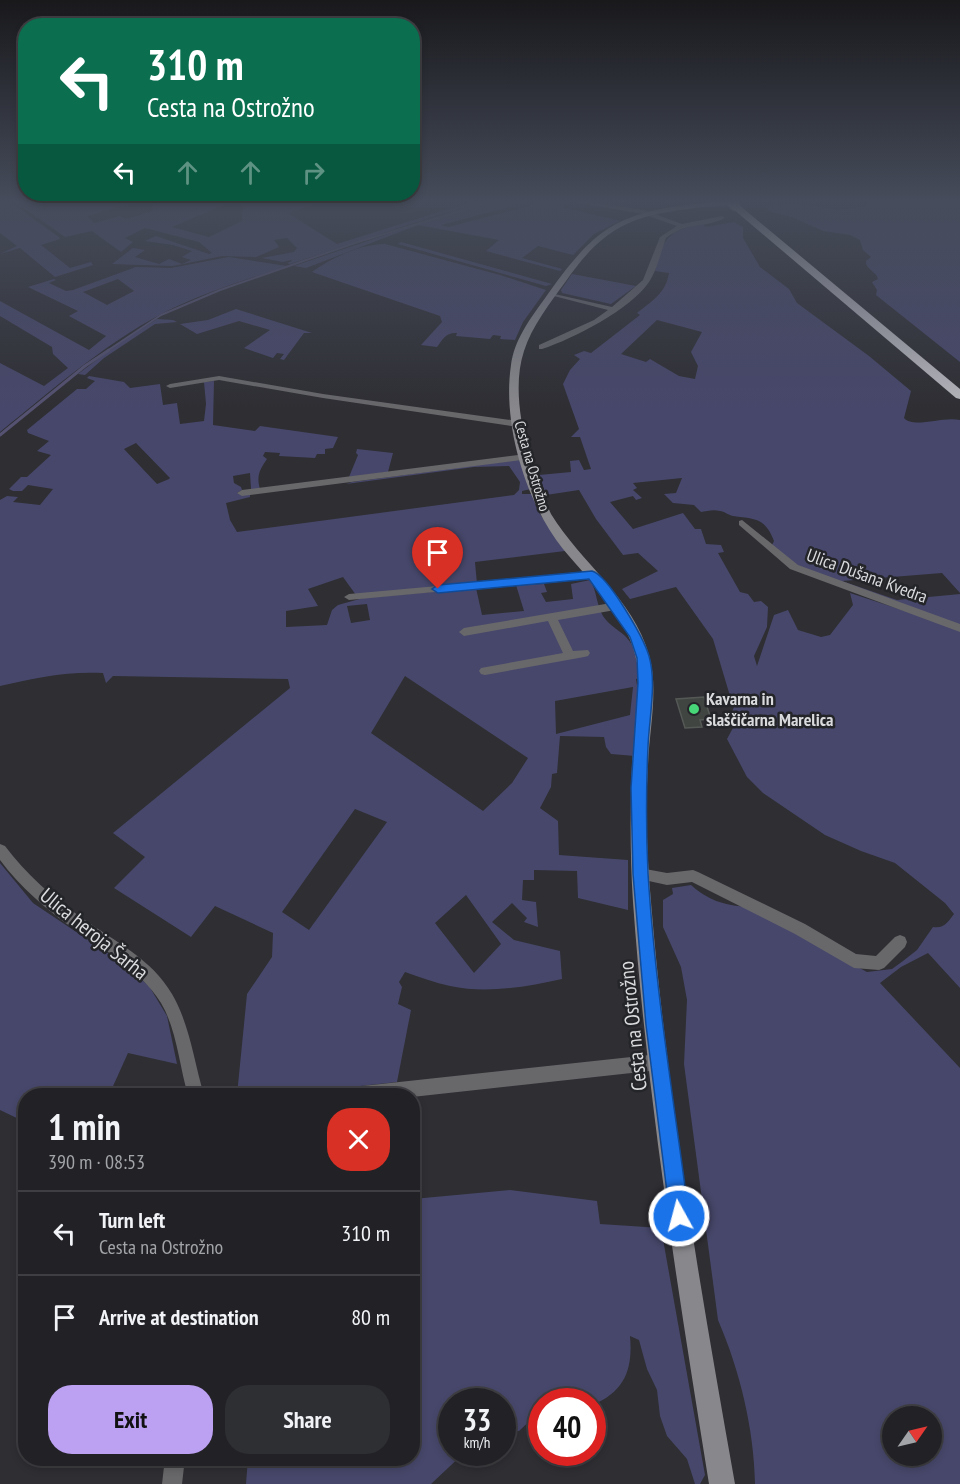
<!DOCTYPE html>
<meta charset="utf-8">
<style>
body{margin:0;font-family:"PT Sans Narrow",sans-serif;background:#2e2f32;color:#f1f3f6;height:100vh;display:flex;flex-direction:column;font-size:22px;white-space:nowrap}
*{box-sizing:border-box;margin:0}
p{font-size:20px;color:#a2a4a7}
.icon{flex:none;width:33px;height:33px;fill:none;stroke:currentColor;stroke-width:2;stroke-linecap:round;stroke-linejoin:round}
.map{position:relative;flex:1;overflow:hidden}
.drawer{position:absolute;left:18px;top:1088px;width:402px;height:378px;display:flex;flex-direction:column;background:#222226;border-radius:24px;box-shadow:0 3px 9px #0003,0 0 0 2px #3f3f43}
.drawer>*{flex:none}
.top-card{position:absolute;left:18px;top:18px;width:402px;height:183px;border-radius:24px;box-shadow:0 3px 9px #0003,0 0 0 2px #3f3f43;background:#0b6e4f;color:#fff;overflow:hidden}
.needle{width:39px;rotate:56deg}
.tools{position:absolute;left:882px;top:1406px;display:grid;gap:12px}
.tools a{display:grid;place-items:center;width:60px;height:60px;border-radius:50%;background:#222226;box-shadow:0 3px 9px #0003,0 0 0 2px #3f3f43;font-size:30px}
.speed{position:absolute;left:438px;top:1388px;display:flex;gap:12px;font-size:30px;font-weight:700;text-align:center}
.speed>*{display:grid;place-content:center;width:78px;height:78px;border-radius:50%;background:#222226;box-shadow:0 3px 9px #0003,0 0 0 2px #3f3f43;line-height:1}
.speed small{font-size:15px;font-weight:400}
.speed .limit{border:9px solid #d22;background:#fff;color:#111}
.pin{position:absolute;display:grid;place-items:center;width:51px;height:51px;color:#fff;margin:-62px -26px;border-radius:50% 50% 50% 0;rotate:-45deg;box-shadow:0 0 6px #0007}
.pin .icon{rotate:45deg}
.me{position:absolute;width:66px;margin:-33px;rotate:353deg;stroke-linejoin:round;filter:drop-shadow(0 0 4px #0008)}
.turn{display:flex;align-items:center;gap:21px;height:126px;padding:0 30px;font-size:27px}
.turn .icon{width:78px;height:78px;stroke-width:2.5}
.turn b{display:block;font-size:42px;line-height:51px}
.lanes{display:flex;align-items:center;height:57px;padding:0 30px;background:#0003;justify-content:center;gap:30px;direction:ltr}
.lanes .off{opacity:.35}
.round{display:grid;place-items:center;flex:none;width:63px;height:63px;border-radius:24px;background:#2e2f32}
.head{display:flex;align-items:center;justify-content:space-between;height:102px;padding:0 30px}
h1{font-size:36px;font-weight:800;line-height:45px}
.action{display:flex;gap:12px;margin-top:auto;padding:12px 30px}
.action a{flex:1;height:69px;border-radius:24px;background:#bca0f2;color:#111;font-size:24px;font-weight:800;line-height:69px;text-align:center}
.action a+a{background:#2e2f32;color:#f1f3f6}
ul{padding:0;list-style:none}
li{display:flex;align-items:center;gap:18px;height:84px;padding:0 30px;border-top:2px solid #3f3f43}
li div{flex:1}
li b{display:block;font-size:22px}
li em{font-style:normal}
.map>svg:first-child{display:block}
.green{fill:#47476b;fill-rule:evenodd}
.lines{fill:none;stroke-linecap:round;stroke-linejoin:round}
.stream-far1{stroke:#545171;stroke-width:2}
.stream{stroke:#545171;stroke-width:3}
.building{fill:#414542;stroke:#555956;stroke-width:1.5}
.street{fill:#68686b;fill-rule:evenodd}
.secondary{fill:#88888c;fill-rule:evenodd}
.highway{fill:#b7b7bd;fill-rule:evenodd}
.highway-bridge{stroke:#b7b7bd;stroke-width:10}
.route{fill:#1a73e8;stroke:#114b97;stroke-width:1.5}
.poi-dot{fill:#48d778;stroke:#242529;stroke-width:2}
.labels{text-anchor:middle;stroke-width:5;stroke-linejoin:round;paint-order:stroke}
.far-street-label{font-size:15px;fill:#dadbdd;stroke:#242529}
.street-label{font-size:18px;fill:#dadbdd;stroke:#242529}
.poi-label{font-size:18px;font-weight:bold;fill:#dadbdd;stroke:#242529;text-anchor:start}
.near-street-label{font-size:21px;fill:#dadbdd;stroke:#242529}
</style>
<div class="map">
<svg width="960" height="1484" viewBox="0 0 960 1484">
<rect width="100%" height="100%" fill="#2e2e33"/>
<!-- green -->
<path class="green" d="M0,202h10l49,35 1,2 -19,6 29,23 21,-6 2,3 -38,12 -35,-29 -20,6 17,-8 -17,-13z
M15,202h120l-48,14 7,7 26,-7 6,3 25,-7 3,-10h76l-58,25 37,10 33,-16 1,-19h80l-35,11 49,31 105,-33 33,-9h10l-53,15 -142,47 -3,-1 5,-2 -1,-1 -8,2 -21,-4 32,-6 3,-4 -10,-10 -13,2 5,7 -23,10 -34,-1 -49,10 -61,-2 21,-16 12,2 -10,7 24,7 10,-5 13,5 9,-4 -9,-3 10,-6 -19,-6 -28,-4 11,-5 53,18 3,-1 -13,-11 -54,-14 -20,10 8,4 -12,10 -29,-21 -27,6z
M493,202h35l-87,23 7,2 89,-23 -4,-2h39l54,9 -56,-9 -9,5 59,14 -26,13 -21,21 -35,-9 -16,12 40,11 -2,2 -74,-20 13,-11 -81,-15 -112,43 -12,-2 141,-48z
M869,202h91v160l-84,-67 1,-5 -5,-8 6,-3c-2,-8 -13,-10 -12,-18l5,-4 -8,-7 -3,-10 -10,-5 -27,-4 -31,-14 -20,-5 -7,-5c24,-6 45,-2 68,2 12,2 27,-3 38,-4z
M713,220l2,2 -11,3 1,2 29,-5 9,5v11l17,29 29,22 8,14 72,53 42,35 -7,27c10,11 38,-2 56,2v173l-18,-20 -100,8 55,19 63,-6v32l-154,-54 -34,-27 2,-4c-9,-24 -20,-22 -41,-25 -5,-1 -9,-5 -13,-5 -6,-2 -14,0 -19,1l-7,-7 -21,-2 -9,-9 12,-1 6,-15 -49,5 4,5 -4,2 9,8 -6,2 -3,-4 -23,6 23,27 50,-16 12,16h6l5,15 15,1 3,7 -6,1 22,39 8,2 6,8 7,-1 7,6 -1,20 -13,29 3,10 17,-51 14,-5 10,20 23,7 9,-2 23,-30 -3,-12 110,36v359l-32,-35 -27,14 -21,16 80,85v416h-205c-1,-55 -15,-113 -37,-164l-34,-256 3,-64 -6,-33 -18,-40v-27l10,-6 -1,-6 19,-3c17,15 32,20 55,22l121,65 25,-3 11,-8 14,-11 16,-23c11,2 15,-5 21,-13l-9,-11 -50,-40 -34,-12 -36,-16 -62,-42 -16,-16 -20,-38 8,-15 -6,-6 6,-13 -5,-9 -17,-57 -37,-52 -46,12 -8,-10 36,-18 -20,-18 -15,2 -27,-36 -17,-29 -33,5 -7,-20 32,-3 -1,-11 9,-1 5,10 7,-1 -11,-32h-9l8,-8 -16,-45 7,-14 10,-11 -6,-4 10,-4 7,2 49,-38 -3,-2c15,-12 29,-20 32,-40l-14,-2c9,-42 20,-40 58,-51zM657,320l45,12 -11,20 7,14 -3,13 -16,-3 -29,-17 -4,3 -25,-8zM892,1416h40v39h-40z
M401,242l151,42 -6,2 -148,-42z
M385,244l115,31 46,15 -23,32 -8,18 -15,-1 1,-3 -8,-1 -3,4 -34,-3 1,-3c-11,-1 -14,6 -20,14l-16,-2 21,-23 -2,-6 -128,-44c19,-14 49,-28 73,-28z
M229,257l58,9c-42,14 -85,27 -124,47 -60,32 -111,77 -163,119v-69l44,23 24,-18 -15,-14 -1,-7 -52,-31v-15l89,49 17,-14 -37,-20 9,-5 -50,-24 26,-8 2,1 -7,3 17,8 7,-1 63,-23 35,1zM118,279l16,12 -27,14 -24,-13z
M572,274l64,12 -25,18 -49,-11 -1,-3z
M236,309l76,24h-8l-20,27 -4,-1 4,-5 -7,-1 -4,5 -29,-10 26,-18 -31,-9 -42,13 -17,-10 28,-4z
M157,319l16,1 4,2 -22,2 -51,34 -19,17 -7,-1 41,-31z
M89,376l35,6 6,6 30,-4 3,21 14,-2 3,21 24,-3 2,-17 -2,-22 10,-1 -1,44 42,6 5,-5 78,11 -5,11 -8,1v5h-8l-2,4 -36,-2 1,-3 -15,-1 -2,4 4,3c-7,10 -11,17 -7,30h-9l-1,-16 -17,3 1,7 7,4 1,3 -5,3 13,1v3l-24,6 4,17 7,12 277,-37 5,-5 1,-8 -11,-16 -35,1 -128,17 6,-2 171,-23 8,30 -9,2v3h11l5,17 27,40 -90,11 2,22 -121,11 -13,-18 -35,12 10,17 -32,5v16l41,-2 5,-15 6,-5 25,-7 113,-10 6,27 42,-4 -8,-26 28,-1 3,8 -6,1 5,9 27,-3 -2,-15 19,-4c7,11 6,24 13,36 5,8 14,13 21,19 13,12 14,27 17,43l-5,1 1,6h5l-7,71 -24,-2 -5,-7 -2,-10 -44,-1 -3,37 -5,1 -1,13 -11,21 18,13 1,34 69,5v50l-50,-12 -1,-27 -43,-1v10h-11l-1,20 14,2 2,25 -14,-5 3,-4 -15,-15 -20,19 22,18 46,11 2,28c-36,8 -76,15 -112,7 -15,-3 -30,-9 -45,-14l-6,10 3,5 -4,17 13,6 -14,72 -120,13h-40l10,-101 25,-37 1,-24 -58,-27 -24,31 -77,-49 31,-31 -32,-24 177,-145 -2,-9 -175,-3 -7,7 -3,-10c-36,-2 -68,5 -103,13v-186l7,-4 11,1 -5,5 27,3 13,-16 -25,-4 -6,6h-9l-4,-2 12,-12h6l24,-22 -14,-4 12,-10 -21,-8 -1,-3 50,-41h9l9,-8 -8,-3zM136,443l34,35 -1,1 -12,5 -33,-35zM367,604l3,16 -19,3 -4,-17zM405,676l123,82 -16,25 -29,28 -112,-78zM633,687l-3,28 -74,19 -1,-33zM355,809l32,13 -78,108 -27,-18zM466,895l35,49 -27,29 -39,-50z
M357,449l36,4 -5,19 -39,5 9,-22 -2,-2z
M0,863l33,40 91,61 25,22 18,30 10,48 -49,-11 -19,42h-83l-1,27 -25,-12z
M510,1190l87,11 3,23 61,4 44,247 -5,9h-5l-8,-25 -20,-23 -7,-20 -3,-26 -10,-21 -8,-29 -9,-4c3,33 -5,55 -37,69l-1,-4h-50l-1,14 -4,-1 -18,17 -16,-2 -1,-28h-50v51h13l-34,32h-185l2,-26h164l1,-259z"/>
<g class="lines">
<!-- stream-far1 -->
<path class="stream-far1" d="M107,351l54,-36 59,-25 138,-48 131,-40"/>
<!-- stream -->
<path class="stream" d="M0,435l85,-69 24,-16"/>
</g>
<!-- building -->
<path class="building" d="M704,697l7,22 -11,1 2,7 -17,1 -9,-29z"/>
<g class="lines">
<!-- street -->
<path class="street" d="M574,202h14l56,8 38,14 40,-8 3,2c-19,10 -37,3 -59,20 -5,14 -9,32 -17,44 -18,27 -76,57 -107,67h-3v-4l55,-25 14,-10 -58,-15v-2l62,14 31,-27 17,-43 17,-11 -34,-12z
M219,376l104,18 195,27 4,3 -4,3 -195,-29 -104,-18 -49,8 -4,-2 4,-2z
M526,454l4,3 -1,2 -287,37 -5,-3 5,-3z
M742,520l56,45 162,59v8l-170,-63 -51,-44v-4z
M592,572l5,3 -1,2 -247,23 -5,-3 5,-3z
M617,602l4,1 1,3 -1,3 -63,11 15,31 15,-1 2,3 -2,3 -4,1 -99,18 -4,-1 -2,-3 2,-3 82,-15 -15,-32 -84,15 -5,-4 5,-4z
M0,844l5,2c21,28 48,52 77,72 32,23 70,41 90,76 18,31 22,68 32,101h-16c-9,-30 -11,-65 -27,-92 -21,-34 -56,-52 -87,-74 -27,-19 -54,-42 -74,-69z
M640,868l27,5 26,-3 5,2 107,52 51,30 20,2 19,-19 5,-2 5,2 2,5 -2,5 -21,21 -5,2 -25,-2 -59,-34 -103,-52 -25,3 -32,-7 -2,-4 2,-4z
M659,1054l5,3 3,5 -3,5 -5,3 -247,27v-2h-67l2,-6 6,-2z
M165,1458h20l-3,26h-20z"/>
<!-- secondary -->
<path class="secondary" d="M715,202h24c-9,5 -25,4 -36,5 -22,3 -45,5 -67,13 -32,12 -51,34 -70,61 -16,22 -34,45 -42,70 -16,48 7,119 27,163 30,49 82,84 98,141 10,35 0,75 -1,111 -3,45 -1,91 3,136 16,195 50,390 84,582h-26c-31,-193 -62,-387 -76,-582 -3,-46 -3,-92 -1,-138 3,-33 10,-68 5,-101 -8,-46 -45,-79 -74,-114 -37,-46 -61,-125 -52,-184 3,-24 18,-45 32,-64 55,-79 77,-90 172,-99z"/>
<!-- highway -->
<path class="highway" d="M732,204h6l222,185v10l-4,-1 -224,-190z"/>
<!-- highway-bridge -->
<path class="highway-bridge" d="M731,202l4,4"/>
</g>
<!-- sky -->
<linearGradient id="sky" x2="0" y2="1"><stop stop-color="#19191c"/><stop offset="0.49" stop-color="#464c5b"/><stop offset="1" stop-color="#464c5b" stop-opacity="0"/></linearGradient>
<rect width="960" height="410" fill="url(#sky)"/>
<!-- route -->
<path class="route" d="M592,571c17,5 52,68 57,85 8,27 0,62 -1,91 -2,42 -2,84 0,126 7,115 26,229 41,343l-3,7 -7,2 -7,-2 -2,-7 -24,-191 -13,-151 -2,-86 7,-105 -1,-25 -7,-21 -41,-58 -151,14 -6,-4 6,-4z"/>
<!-- markers -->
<circle class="poi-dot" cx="694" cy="709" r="6"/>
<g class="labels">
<!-- far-street labels -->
<g class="far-street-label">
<text transform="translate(532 466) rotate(74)" y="5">Cesta na Ostrožno</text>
</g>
<!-- street labels -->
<g class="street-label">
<text transform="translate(867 576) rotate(20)" y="6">Ulica Dušana Kvedra</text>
</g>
<!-- poi labels -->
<g class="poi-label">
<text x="706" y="705">Kavarna in<tspan x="706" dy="21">slaščičarna Marelica</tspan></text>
</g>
<!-- near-street labels -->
<g class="near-street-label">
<text transform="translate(94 934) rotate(39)" y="7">Ulica heroja Šarha</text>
<text transform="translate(633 1026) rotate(-96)" y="7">Cesta na Ostrožno</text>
</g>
</g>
</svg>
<div class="tools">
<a><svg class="needle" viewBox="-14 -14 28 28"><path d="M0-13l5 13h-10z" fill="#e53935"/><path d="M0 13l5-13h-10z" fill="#a2a4a7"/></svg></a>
</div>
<div class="speed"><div>33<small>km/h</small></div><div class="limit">40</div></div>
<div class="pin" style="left:438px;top:589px;background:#d93025"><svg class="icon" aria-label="arrive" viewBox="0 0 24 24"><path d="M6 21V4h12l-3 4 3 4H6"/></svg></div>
<svg class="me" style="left:679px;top:1216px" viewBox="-20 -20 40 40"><circle r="17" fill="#1a73e8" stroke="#fff" stroke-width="3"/><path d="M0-11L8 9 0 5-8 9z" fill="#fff"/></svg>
<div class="top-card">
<div class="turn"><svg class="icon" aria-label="left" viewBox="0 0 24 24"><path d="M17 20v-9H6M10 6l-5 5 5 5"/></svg><div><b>310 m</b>Cesta na Ostrožno</div></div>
<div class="lanes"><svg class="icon" aria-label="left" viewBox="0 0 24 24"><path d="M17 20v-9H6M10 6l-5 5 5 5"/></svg><svg class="icon off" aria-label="ahead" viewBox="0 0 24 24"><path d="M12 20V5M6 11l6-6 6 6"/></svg><svg class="icon off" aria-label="ahead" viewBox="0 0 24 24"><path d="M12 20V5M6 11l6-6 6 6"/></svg><svg class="icon off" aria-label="right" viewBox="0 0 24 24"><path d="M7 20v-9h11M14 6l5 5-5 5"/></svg></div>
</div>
<section class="drawer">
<div class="head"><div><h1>1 min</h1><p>390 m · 08:53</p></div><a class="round" style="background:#d93025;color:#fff"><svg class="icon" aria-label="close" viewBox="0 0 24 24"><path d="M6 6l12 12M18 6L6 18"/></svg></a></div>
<ul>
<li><svg class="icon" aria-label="left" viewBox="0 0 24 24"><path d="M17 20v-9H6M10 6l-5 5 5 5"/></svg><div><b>Turn left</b><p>Cesta na Ostrožno</p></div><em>310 m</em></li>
<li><svg class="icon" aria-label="arrive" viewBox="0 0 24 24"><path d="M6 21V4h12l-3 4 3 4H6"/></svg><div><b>Arrive at destination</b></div><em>80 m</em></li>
</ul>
<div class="action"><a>Exit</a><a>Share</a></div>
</section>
</div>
